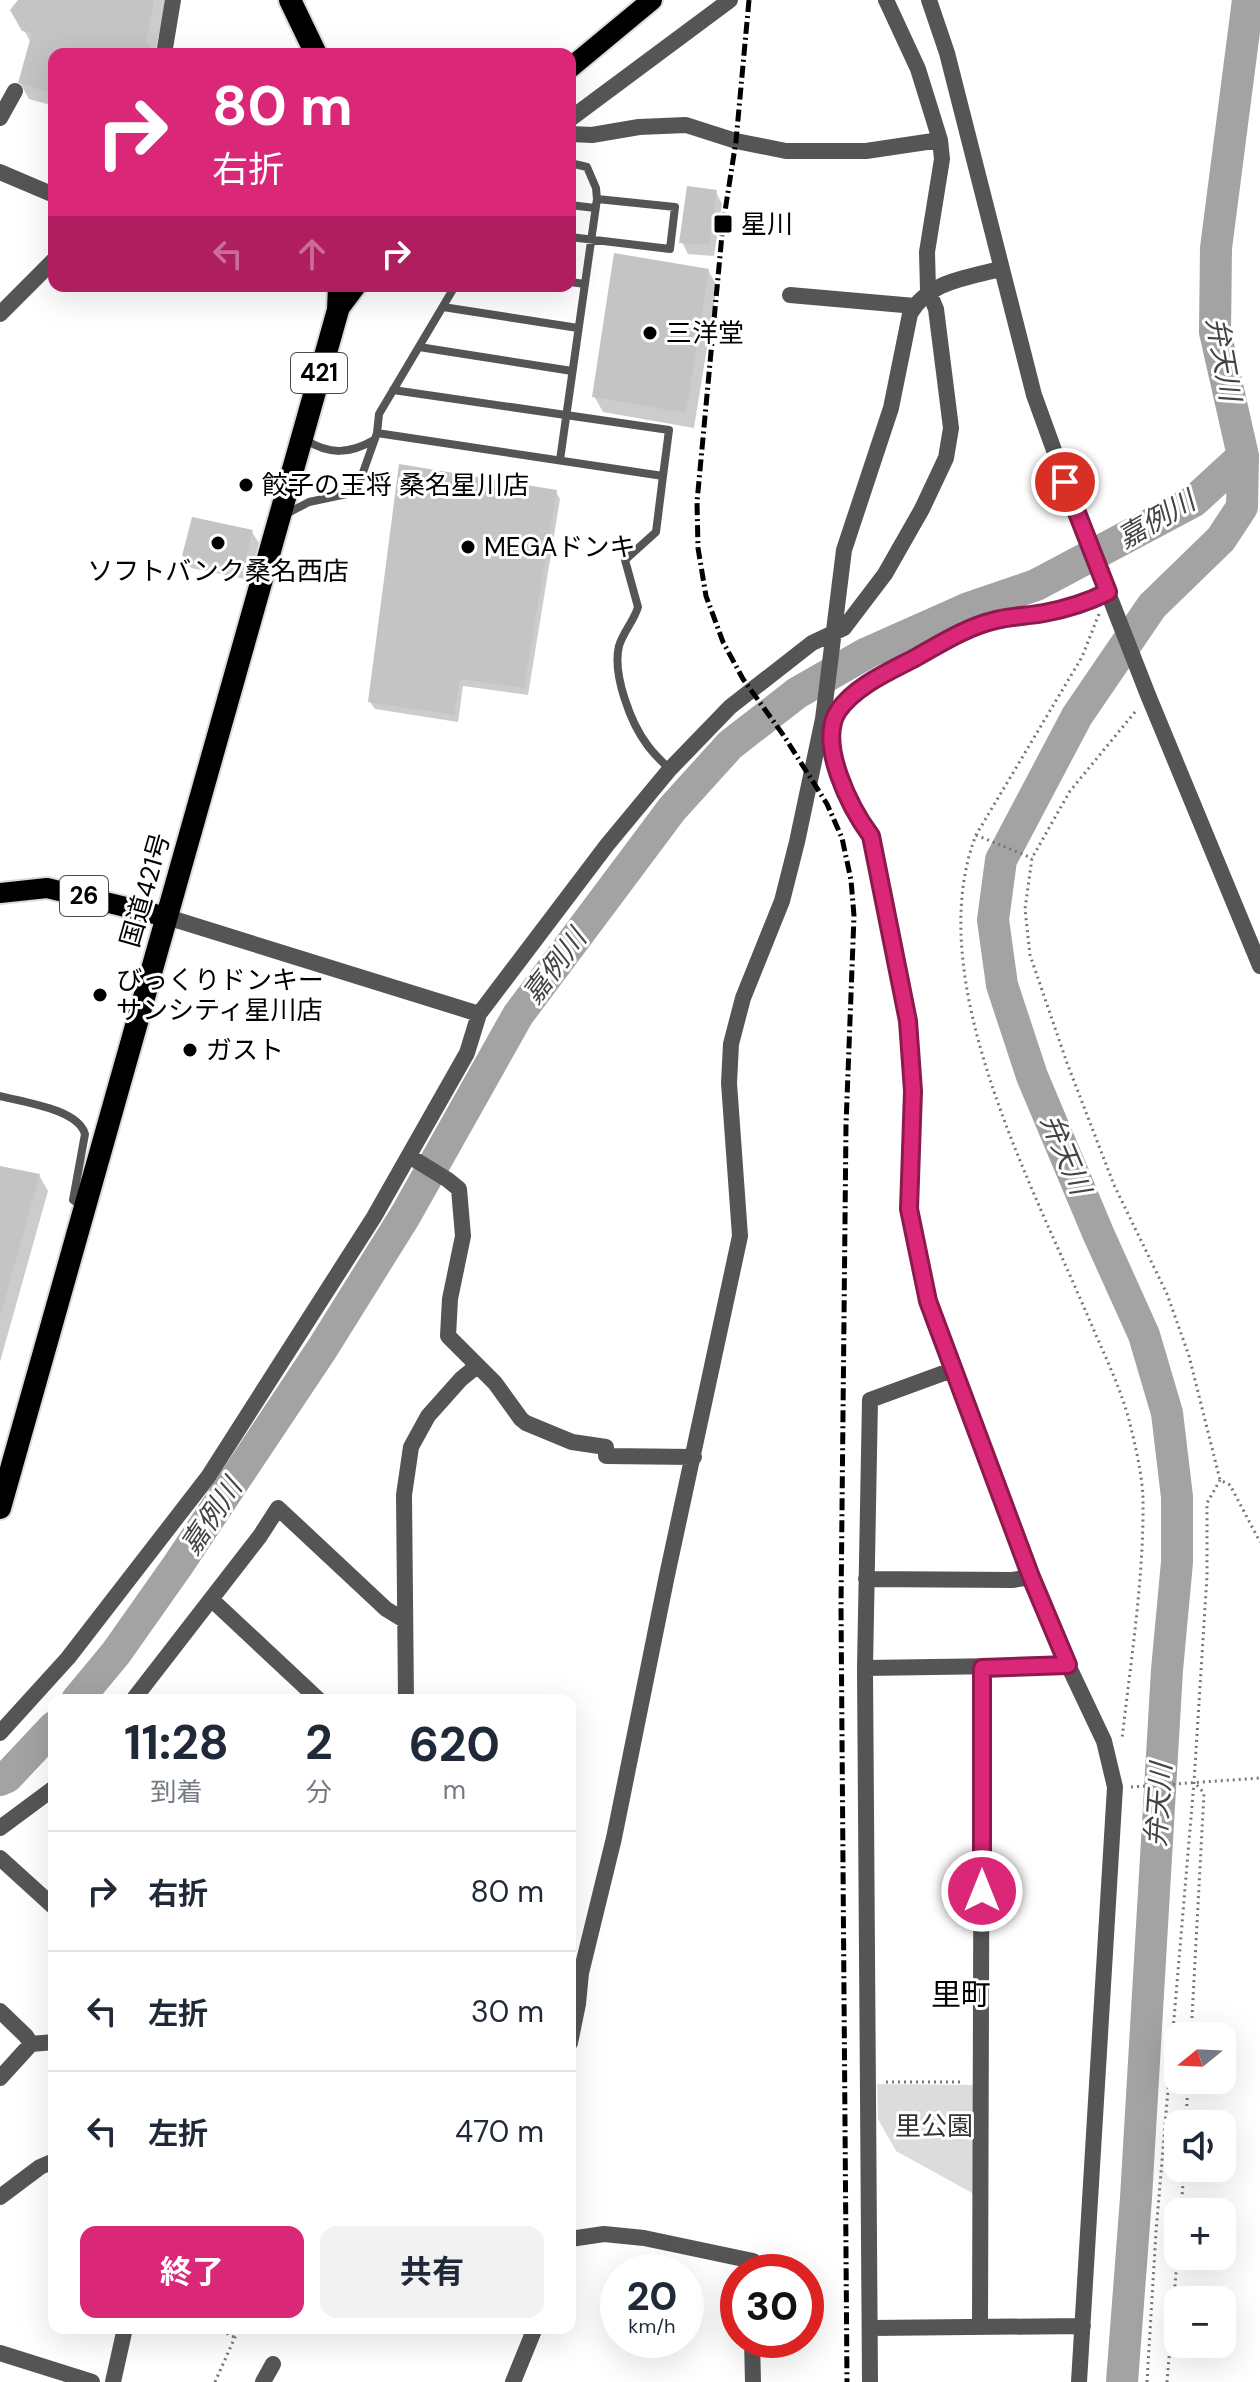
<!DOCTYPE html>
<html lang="ja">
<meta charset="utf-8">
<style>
body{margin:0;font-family:"DM Sans","Noto Sans JP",sans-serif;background:#f2f2f3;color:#1f2937;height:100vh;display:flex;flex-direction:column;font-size:30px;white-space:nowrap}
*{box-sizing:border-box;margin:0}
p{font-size:26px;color:#747a83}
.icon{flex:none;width:44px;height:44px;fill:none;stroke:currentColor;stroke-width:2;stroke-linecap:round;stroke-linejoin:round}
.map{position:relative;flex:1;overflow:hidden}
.panel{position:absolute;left:48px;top:1694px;width:528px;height:640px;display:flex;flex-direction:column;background:#fff;border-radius:16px;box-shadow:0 8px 32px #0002}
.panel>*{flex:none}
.banner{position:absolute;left:48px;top:48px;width:528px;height:244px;border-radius:16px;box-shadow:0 8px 32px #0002;background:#db2777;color:#fff;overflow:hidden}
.needle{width:52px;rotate:252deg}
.controls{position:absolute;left:1164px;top:2022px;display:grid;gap:16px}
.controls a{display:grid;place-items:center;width:72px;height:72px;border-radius:16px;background:#fff;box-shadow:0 8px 32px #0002;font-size:40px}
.speed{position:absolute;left:600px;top:2254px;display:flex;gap:16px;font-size:40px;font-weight:700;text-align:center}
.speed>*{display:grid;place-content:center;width:104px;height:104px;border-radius:50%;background:#fff;box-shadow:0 8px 32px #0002;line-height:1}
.speed small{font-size:20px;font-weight:400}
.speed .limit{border:12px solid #d22;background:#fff;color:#111}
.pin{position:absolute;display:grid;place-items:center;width:68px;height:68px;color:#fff;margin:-34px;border:4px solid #fff;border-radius:50%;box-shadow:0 2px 8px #0007}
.me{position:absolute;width:88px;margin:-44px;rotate:0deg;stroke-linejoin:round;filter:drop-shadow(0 0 6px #0008)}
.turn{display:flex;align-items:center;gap:28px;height:168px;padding:0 32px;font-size:36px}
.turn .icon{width:104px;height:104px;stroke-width:2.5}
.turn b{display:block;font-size:56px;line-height:68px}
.lanes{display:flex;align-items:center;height:76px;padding:0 32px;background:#0003;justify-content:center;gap:40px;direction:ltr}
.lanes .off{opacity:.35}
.eta{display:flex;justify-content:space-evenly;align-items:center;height:136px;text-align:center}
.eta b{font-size:48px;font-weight:700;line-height:56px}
.button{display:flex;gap:16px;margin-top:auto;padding:16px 32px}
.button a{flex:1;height:92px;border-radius:16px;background:#db2777;color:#fff;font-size:32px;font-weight:700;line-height:92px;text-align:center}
.button a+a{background:#f2f2f3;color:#1f2937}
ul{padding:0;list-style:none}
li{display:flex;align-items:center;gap:24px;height:120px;padding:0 32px;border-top:2px solid #e0e1e3}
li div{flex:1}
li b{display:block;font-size:30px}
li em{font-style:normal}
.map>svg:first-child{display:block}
.green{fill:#dcdcdc}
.shadow{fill:#0003}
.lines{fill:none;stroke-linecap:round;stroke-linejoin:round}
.river{stroke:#a3a3a3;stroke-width:32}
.building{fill:#c4c4c4}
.primary-casing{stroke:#dbdbdb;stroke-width:24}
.trunk-casing{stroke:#dbdbdb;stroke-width:26}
.path{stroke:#777;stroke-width:3;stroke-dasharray:2 4;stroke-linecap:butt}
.service{stroke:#555;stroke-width:8}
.minor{stroke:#555;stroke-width:16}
.tertiary{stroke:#555;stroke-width:16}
.primary{stroke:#000;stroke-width:20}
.trunk{stroke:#000;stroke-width:22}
.rail{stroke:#000;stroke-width:5;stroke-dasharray:12 4 2 4;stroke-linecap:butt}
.route-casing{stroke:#8e194d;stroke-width:20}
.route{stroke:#db2777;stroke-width:14}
.poi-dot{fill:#000;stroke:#fff;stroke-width:3}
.labels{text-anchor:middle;stroke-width:6;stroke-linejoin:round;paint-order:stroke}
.shield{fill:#fff;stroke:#4c4c4c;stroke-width:2}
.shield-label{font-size:24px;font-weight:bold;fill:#000}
.poi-label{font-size:26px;fill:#000;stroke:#fff;text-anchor:start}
.street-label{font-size:26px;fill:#000;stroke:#fff}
.park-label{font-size:26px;fill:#333;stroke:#fff}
.water-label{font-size:28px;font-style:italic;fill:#444;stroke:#fff}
.quarter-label{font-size:30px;fill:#000;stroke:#fff}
</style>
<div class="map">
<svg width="1260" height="2382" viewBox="0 0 1260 2382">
<rect width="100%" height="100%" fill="#fff"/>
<!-- green -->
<path class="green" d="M877,2084l98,1 -1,109 -78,-43 -18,-32z"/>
<!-- shadow -->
<path class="shadow" d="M20,0h146l-11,54h-101v52l-25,-7 -9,-16 11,-40 -18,-33z
M716,192l6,12 -8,52 -26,-2 -6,-12z
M708,270l9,16 -23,142 -91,-16 -9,-16z
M556,492l4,7 -32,196 -65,-9 -5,36 -83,-13 -5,-7z
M252,532l7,11 -9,37 -59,-12 -7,-12z
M0,1168l39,7 9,16 -48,171z"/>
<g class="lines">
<!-- river -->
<path class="river" d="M77,1700l39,-47 62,-88 144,-216 83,-133 113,-201 154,-206 58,-64 67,-52 70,-40 99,-44 70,-24 158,-84 49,-45
M0,1780l7,-3 47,-50
M1122,2382l14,-184 31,-528 10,-108v-65l-10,-84 -23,-78 -46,-102 -66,-157 -30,-91 -9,-65 8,-60 76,-144 75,-110 69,-67 21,-32 1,-51 -28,-124 1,-84 32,-248"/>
</g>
<!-- building -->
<path class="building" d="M18,0h136l-8,43 5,1 -1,6 -7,-1 -1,5h-88v40l-36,-11 14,-50 -10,-2 -12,-21z
M687,186l30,4 -8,55 -30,-2z
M614,253l95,16 -23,144 -94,-16z
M399,464l158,26 -33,198 -64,-9 -6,36 -86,-13z
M192,517l61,13 -10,39 -61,-13z
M0,1166l40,8 -39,139h-1z"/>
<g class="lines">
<defs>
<path id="primary" d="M570,68l82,-68
M338,310l18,-24
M0,893l47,-5 120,29"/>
<path id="trunk" d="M290,0l26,54
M0,1508l338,-1198 1,-24"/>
</defs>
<!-- primary casing -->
<use href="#primary" class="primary-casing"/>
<!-- trunk casing -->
<use href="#trunk" class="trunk-casing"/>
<!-- path -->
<path class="path" d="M1099,614l-17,43 -106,178c-56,144 57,351 113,484 14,33 31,67 40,101 6,24 13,53 14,78 1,80 -12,161 -21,241
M1135,712l-65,79 -38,67 -7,51 5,46 37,108 47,122 53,109 22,62 31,124 10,5 30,57
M976,835l56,23
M1131,1787l129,-9
M1191,2036l13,-243 -10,-11
M886,2082h76
M1186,2124l2,-44
M1181,2212l3,-44
M216,2328l18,9
M215,2382l24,-54
M1147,2382l9,-150 38,-450 13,-206v-73l13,-23
M1167,2382l11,-133"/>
<!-- service -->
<path class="service" d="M570,205l25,3
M570,237l100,12 5,-42 -78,-8
M570,282l15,2
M443,307l135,21
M419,347l153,24
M393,390l276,40 -6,46
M377,433l286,43 -7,56 -31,28 13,47c-4,14 -15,25 -19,39 -7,28 12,78 29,100 6,8 14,16 22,23
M306,440c23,15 44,14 68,0
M560,460l37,-261 -1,-11 -9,-21 -17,-4
M284,515l25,-13 47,-10 21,-59 2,-19 76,-128
M0,1096c23,6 78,13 85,38l-12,66 9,6"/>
<!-- minor -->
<path class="minor" d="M164,54l9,-54
M0,118l15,-27
M570,119l160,-119
M570,134l22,1 47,-8 47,-2 50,16 50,10h80l74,-11
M0,172l54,23
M790,295l125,11
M0,314l54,-54
M167,917l312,97
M409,1156l39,24 11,9 4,47 -13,63 -2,37 47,47 26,36 5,4 46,19 34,5v9l88,1
M866,1579l146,1 19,-3
M211,1599l108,101
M865,1668l203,-3
M133,1700l127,-164 18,-28 108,101 18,11
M406,1700l-2,-205 7,-48 17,-31 33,-37 16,-13
M0,1733l68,-75 140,-181 166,-260 93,-164 12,-39 128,-169 63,-76 60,-62 82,-64 32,-15 41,-54 37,-65 24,-51 5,-30 -15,-119 -8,-19 -1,-38 15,-93 -2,-19 -22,-71 -32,-69
M0,1828l54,-40
M0,1858l54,49
M0,2011l26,25 5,8
M570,2043l8,-39 3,-31 33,-135 52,-258 74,-344 -11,-153 2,-39 12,-46 39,-97 15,-59 26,-123 21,-169 47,-142 19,-94c18,-33 57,-36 90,-45
M0,2078l31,-34 23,-2
M0,2197l40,-30 14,-6
M570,2239l34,-5 40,4 109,23 1,11
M980,2327l2,-659
M871,2328l212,-2
M752,2340l1,42
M0,2353l92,29
M113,2382l12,-54
M263,2382l10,-18
M513,2382l22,-54
M870,2382l-5,-714 5,-268 82,-30
M1079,2382l36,-595 -11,-46 -36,-76 -37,-88 -99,-260 -23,-108 4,-118 -5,-70 -37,-185c-20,-27 -54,-92 -33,-125 16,-24 51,-39 75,-52 27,-15 53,-32 83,-39 16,-4 32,-4 48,-7 22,-4 44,-11 64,-21"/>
<!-- tertiary -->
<path class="tertiary" d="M929,0l18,53 87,342 42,116 72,184 112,271"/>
<!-- primary -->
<use href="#primary" class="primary"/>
<!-- trunk -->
<use href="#trunk" class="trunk"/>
<!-- rail -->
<path class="rail" d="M749,0l-13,141 -13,83 -26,278 1,46 8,48 17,46 20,37 41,57 43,68 15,34 9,42 3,36 -8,209 -5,482 6,775"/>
</g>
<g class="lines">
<defs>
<path id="route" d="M982,1891v-223l86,-3 -37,-88 -103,-276 -19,-92 4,-118 -5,-70 -37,-185c-20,-27 -54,-92 -33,-125 16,-24 50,-39 75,-52 27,-15 53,-32 83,-39 16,-4 32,-4 48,-7 22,-4 44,-11 64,-21l-43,-110"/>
</defs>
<!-- route casing -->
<use href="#route" class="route-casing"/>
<!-- route -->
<use href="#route" class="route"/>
</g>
<!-- markers -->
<g class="poi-dot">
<rect x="713" y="214" width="20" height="20" rx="4"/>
<circle cx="650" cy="333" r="8"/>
<circle cx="246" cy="485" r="8"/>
<circle cx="218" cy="543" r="8"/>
<circle cx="468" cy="547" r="8"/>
<circle cx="100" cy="995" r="8"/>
<circle cx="190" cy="1050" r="8"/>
</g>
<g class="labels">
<!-- shield labels -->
<g class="shield">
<rect x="291" y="353" width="56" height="40" rx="6"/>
<rect x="60" y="876" width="48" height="40" rx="6"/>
</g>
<g class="shield-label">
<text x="319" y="381">421</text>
<text x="84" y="904">26</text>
</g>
<!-- poi labels -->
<g class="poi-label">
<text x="741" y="233">星川</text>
<text x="666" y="342">三洋堂</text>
<text x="262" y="494">餃子の王将 桑名星川店</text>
<text x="484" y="556">MEGAドンキ</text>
<text x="218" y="580" text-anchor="middle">ソフトバンク桑名西店</text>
<text x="116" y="989">びっくりドンキー<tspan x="116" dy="30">サンシティ星川店</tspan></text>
<text x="206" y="1059">ガスト</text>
</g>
<!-- street labels -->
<g class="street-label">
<text transform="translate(145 890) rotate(-74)" y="9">国道421号</text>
</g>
<!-- park labels -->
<g class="park-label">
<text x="934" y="2135">里公園</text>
</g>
<!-- water labels -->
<g class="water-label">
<text transform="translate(1224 359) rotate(80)" y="10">弁天川</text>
<text transform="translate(1156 519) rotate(-30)" y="10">嘉例川</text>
<text transform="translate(554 966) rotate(-53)" y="10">嘉例川</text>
<text transform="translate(1066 1154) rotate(67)" y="10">弁天川</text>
<text transform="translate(211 1516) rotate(-56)" y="10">嘉例川</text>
<text transform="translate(1158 1805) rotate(-86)" y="10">弁天川</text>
</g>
<!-- quarter labels -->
<g class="quarter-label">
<text x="961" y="2005">里町</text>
</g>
</g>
</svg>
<div class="controls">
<a><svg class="needle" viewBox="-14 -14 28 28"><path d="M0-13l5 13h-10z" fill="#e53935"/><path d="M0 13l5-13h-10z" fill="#747a83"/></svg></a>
<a><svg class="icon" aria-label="sound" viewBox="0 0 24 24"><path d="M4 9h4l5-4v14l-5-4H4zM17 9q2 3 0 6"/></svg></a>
<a>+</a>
<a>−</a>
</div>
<div class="speed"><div>20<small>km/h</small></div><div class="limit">30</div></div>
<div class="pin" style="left:1065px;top:482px;background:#d93025"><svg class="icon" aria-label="arrive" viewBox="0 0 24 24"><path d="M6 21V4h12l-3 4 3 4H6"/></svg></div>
<svg class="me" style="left:982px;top:1891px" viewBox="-20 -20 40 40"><circle r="17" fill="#db2777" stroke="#fff" stroke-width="3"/><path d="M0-11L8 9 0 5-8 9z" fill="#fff"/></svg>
<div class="banner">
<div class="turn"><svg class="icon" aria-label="right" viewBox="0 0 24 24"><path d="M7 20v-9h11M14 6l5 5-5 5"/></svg><div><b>80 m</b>右折</div></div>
<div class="lanes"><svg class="icon off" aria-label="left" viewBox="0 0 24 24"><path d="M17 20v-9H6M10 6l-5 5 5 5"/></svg><svg class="icon off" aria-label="ahead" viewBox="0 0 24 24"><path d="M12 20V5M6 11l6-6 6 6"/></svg><svg class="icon" aria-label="right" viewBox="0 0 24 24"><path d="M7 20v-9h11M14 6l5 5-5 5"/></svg></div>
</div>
<section class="panel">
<div class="eta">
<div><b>11:28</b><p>到着</p></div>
<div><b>2</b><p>分</p></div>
<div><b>620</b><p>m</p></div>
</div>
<ul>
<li><svg class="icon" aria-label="right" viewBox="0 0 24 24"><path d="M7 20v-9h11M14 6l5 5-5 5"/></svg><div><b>右折</b></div><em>80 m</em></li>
<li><svg class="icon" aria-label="left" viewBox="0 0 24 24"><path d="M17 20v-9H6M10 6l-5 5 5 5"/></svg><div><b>左折</b></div><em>30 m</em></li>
<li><svg class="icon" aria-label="left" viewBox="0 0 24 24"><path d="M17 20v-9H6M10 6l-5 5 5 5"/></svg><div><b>左折</b></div><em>470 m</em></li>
</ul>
<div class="button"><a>終了</a><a>共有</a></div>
</section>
</div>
